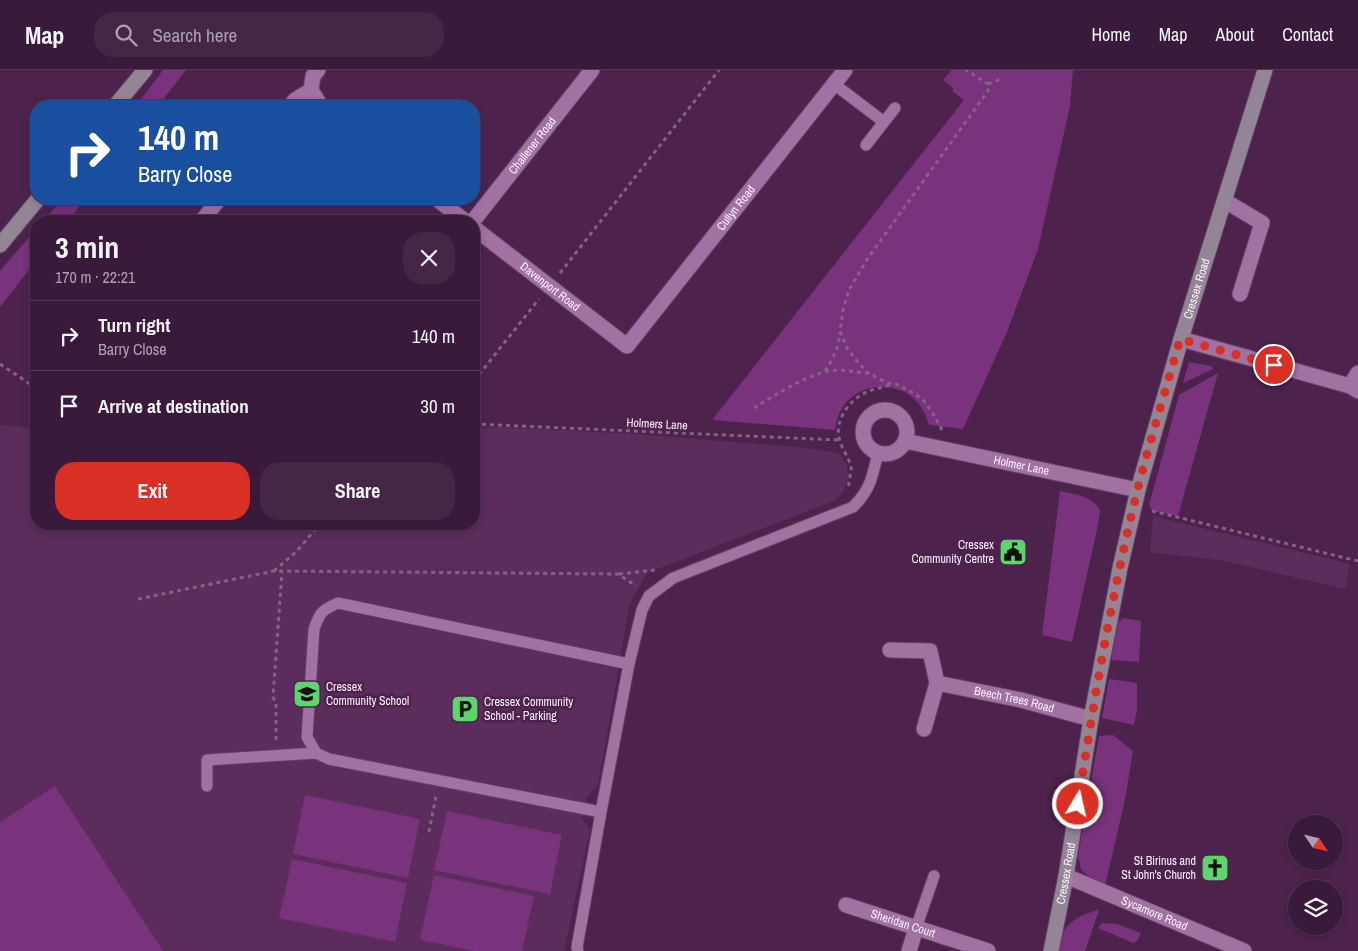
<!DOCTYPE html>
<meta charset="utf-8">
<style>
body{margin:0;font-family:"Archivo Narrow",sans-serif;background:#452745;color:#f1f3f6;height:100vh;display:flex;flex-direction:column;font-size:19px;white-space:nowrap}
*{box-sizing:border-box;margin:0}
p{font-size:16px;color:#aba1af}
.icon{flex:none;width:28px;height:28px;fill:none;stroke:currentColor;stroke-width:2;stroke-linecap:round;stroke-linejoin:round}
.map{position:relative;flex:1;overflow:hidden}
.side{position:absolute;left:30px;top:145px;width:450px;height:315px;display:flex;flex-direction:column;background:#3a1a3a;border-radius:20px;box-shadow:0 2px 8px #0003,0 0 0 1px #543854}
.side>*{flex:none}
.guide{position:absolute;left:30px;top:30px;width:450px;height:105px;border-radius:20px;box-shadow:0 2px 8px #0003,0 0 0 1px #543854;background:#1a4fa0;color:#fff;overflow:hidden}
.needle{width:32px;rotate:125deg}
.controls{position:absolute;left:1288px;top:745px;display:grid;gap:10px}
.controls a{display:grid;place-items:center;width:55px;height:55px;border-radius:50%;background:#3a1a3a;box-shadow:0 2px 8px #0003,0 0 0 1px #543854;font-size:25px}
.pin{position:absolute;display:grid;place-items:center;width:42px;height:42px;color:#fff;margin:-21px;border:2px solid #fff;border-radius:50%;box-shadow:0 1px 5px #0007}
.me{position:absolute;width:55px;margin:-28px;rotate:9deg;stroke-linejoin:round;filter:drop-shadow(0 0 4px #0008)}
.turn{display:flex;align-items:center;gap:18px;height:105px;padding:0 25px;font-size:22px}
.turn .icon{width:65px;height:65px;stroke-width:2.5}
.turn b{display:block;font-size:35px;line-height:42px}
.round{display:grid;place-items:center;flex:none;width:52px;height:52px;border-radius:20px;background:#452745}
.overview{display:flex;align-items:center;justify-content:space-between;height:85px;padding:0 25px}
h1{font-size:30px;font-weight:700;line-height:38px}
.cta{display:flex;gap:10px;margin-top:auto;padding:10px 25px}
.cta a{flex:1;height:58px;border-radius:20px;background:#d93025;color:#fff;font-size:20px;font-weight:700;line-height:58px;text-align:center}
.cta a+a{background:#452745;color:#f1f3f6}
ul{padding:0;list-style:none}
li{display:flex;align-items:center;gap:15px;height:70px;padding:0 25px;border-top:1px solid #543854}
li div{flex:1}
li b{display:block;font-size:19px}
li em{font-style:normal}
header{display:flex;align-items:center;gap:30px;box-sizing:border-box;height:70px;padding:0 25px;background:#3a1a3a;border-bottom:1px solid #543854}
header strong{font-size:24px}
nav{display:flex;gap:28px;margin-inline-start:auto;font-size:18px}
.search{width:350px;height:45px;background:#452745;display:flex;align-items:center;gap:12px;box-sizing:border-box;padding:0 18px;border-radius:20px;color:#aba1af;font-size:19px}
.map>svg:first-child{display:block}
.built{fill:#5b2c5c}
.green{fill:#79327c}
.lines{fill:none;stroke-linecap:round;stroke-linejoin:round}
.lane-casing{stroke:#624063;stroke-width:13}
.street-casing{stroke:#624063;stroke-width:17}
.secondary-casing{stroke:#624063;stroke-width:17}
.path{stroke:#836384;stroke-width:3;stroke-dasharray:4 4;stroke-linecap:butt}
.lane{stroke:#a171a1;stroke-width:11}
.street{stroke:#a171a1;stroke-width:15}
.secondary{stroke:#938595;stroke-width:15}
.route{stroke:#d93025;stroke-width:9;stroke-dasharray:0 16.2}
.labels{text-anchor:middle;stroke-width:5;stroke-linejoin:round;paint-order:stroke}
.street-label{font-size:12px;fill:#fcf1fc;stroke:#4d234e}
.poi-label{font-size:12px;fill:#fcf1fc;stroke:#4d234e;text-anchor:end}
</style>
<header>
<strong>Map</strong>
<div class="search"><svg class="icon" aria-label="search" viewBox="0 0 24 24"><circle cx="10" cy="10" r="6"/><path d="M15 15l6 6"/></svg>Search here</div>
<nav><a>Home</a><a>Map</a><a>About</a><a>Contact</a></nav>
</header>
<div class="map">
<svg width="1358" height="881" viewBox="0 0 1358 881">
<rect width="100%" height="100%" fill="#4d234e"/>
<!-- built -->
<path class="built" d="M0,355l36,3v96h438v-96l23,-1 139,7 172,14 30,5 8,10 3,14 -6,15 -9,9 -187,72 -17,30 -32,182 -11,12 -5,22 8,11 -26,121h-564z
M1153,446l197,48 -5,25 -120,-28 -75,-9z"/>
<!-- green -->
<path class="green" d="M163,0h23l-28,36h-22z
M952,0h121l-3,36 -32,143 -31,83 -44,97 -34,-4c-2,-7 -5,-14 -10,-21 -19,-24 -60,-23 -77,4 -4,7 -6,14 -7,22l-123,-10 252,-320 -12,-9 2,-2 -11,-9z
M63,129h22l-17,22h-25z
M36,159v32l-36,46v-36z
M1189,292l22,4 2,3 -30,14z
M1218,303l-40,143 -26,-5 -3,-6 30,-110z
M1060,421c14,3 33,5 40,19l-2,15 -26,117 -30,-7z
M1123,548l18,3 -2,41 -28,-2 7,-38z
M1109,609l28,4v27l-3,15 -32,-7z
M1113,665l20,16 -8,49 -20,86 -12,-5 -12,-12 -3,-13 21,-120z
M55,716l108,165h-163v-129z
M305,725l115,24 -12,59 -115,-24z
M447,741l115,24 -12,59 -116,-24z
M292,789l115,24 -12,59 -116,-24z
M434,805l100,21 -12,55h-47l-55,-11z
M1099,840l-14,41h-26c1,-5 1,-12 3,-16 6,-15 23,-22 37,-25z
M1102,853l15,1 24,9 -4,8 -4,2 -35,-15z"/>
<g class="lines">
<defs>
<path id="lane" d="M834,14l50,38 11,-14
M866,75l18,-23
M316,683l-9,-16 7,-108c6,-17 8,-19 24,-26l291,61
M207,716v-26l109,-7 13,6 272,53
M916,858l18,-52
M578,881l-1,-4 24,-135 28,-148 13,-54 7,-14 24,-18 180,-71c18,-18 19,-30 25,-54"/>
<g id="street">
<path d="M311,20l10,16"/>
<path d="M290,36l5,-6 16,-10 2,-14 5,-6"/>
<path d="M437,129l28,22"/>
<path d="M1225,131l37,22 -22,71"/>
<path d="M202,151l17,-22"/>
<path id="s1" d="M473,151l119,-151"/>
<path id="s2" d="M474,158l153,118 218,-276"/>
<path d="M1181,269l169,47 8,5"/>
<path d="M1350,316l8,-13"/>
<circle cx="885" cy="362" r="22"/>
<path id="s3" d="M905,371l233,49"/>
<path d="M890,580l40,1 7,32 -13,46"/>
<path id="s4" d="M937,613l84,17 70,19"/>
<path id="s5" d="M1066,806l178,75"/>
<path id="s6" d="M846,835l142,46"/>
<path d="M909,881l7,-23"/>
</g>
<g id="secondary">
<path d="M115,36l30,-36"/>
<path d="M0,175l38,-46"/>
<path id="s7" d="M1051,881l15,-75 25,-157 29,-151 18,-78 43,-151 84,-269"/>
</g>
</defs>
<!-- lane casing -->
<use href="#lane" class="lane-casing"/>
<!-- street casing -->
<use href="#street" class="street-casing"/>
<!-- secondary casing -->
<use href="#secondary" class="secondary-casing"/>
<!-- path -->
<path class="path" d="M988,14l13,-5
M560,203l159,-203
M0,294l36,24
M825,301c8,-12 14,-24 15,-39
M474,311l65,-82
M754,338c21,-13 46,-29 70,-36 13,-4 30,0 43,1
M474,354l365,16
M942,360l-8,-15 -10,-14 -9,-7 -19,-10 -8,-1 -20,-10 -11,-12 -10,-13 -7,-17 3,-21 6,-20 19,-32 120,-167v-7l-22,-14
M849,416c-1,-7 3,-12 2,-19 -2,-10 -10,-19 -12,-29 -4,-19 11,-39 28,-46 8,-4 17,-4 26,-8
M1152,441l206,50
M274,501l22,-19 24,-28
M619,504l36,-4
M138,529l136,-28 344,3 18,12
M276,670v-37l-3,-6 9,-125
M429,762l7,-36"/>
<!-- lane -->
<use href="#lane" class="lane"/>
<!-- street -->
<use href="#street" class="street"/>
<!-- secondary -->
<use href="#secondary" class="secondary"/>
</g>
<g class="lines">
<!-- route -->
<path class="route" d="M1078,734c16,-105 34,-210 59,-312 13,-52 29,-102 43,-153l94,26"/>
</g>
<!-- icons -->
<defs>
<symbol id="civic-square" viewBox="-11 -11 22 22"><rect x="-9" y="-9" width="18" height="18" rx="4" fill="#5dd56d" stroke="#4d234e"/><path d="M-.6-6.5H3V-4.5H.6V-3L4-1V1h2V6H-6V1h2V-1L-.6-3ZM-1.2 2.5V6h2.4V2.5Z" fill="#111"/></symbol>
<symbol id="school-square" viewBox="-11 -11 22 22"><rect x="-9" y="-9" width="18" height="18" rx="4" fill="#5dd56d" stroke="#4d234e"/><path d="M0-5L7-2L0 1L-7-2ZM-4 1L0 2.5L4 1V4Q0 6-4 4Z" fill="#111"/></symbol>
<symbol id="parking-square" viewBox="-11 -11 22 22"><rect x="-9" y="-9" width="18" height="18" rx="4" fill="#5dd56d" stroke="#4d234e"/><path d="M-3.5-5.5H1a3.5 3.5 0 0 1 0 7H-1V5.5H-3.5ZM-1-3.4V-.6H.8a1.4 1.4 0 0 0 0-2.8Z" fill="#111"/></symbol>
<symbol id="church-square" viewBox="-11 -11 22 22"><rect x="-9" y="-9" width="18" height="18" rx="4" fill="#5dd56d" stroke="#4d234e"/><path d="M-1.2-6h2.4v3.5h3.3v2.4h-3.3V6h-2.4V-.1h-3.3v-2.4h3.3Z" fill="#111"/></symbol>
</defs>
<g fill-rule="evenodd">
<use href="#civic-square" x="997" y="466" width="32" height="32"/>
<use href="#school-square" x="291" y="608" width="32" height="32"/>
<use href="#parking-square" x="449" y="623" width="32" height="32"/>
<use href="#church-square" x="1199" y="782" width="32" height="32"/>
</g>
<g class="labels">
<!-- street labels -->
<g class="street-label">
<text dy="4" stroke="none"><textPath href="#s1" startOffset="96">Challener Road</textPath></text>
<text dy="4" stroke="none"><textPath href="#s2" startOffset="369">Cullyn Road</textPath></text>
<text dy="4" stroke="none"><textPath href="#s2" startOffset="96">Davenport Road</textPath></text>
<text dy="4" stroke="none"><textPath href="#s7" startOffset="679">Cressex Road</textPath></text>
<text transform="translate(657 354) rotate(3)" y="4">Holmers Lane</text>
<text dy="4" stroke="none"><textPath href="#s3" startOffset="119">Holmer Lane</textPath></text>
<text dy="4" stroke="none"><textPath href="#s4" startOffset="79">Beech Trees Road</textPath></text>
<text dy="4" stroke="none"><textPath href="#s7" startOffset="79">Cressex Road</textPath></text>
<text dy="4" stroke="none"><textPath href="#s5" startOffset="96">Sycamore Road</textPath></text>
<text dy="4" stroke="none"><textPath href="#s6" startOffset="60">Sheridan Court</textPath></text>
</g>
<!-- poi labels -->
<g class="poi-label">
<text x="994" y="479">Cressex<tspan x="994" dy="14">Community Centre</tspan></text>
<text x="326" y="621" text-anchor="start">Cressex<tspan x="326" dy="14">Community School</tspan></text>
<text x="484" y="636" text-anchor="start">Cressex Community<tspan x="484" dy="14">School - Parking</tspan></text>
<text x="1196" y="795">St Birinus and<tspan x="1196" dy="14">St John's Church</tspan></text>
</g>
</g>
</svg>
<div class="controls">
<a><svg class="needle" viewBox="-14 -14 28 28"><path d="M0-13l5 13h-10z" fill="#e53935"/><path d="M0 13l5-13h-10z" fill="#aba1af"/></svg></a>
<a><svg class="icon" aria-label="layers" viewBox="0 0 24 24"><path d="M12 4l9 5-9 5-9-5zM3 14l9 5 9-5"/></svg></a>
</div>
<div class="pin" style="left:1274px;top:295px;background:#d93025"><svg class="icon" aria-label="arrive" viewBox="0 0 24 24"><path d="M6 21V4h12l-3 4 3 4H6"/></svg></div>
<svg class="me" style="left:1078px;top:734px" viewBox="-20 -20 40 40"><circle r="17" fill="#d93025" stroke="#fff" stroke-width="3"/><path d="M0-11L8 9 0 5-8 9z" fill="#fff"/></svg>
<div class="guide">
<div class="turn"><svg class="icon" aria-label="right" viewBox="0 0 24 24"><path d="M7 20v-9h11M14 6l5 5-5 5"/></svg><div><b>140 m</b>Barry Close</div></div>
</div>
<section class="side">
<div class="overview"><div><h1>3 min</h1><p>170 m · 22:21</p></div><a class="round"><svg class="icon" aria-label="close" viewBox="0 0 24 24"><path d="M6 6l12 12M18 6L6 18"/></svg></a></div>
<ul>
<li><svg class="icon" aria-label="right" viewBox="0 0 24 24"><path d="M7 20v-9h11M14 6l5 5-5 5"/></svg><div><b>Turn right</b><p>Barry Close</p></div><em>140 m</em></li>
<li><svg class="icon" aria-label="arrive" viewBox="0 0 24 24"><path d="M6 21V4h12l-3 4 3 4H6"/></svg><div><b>Arrive at destination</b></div><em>30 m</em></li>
</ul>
<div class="cta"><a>Exit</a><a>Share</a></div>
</section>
</div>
